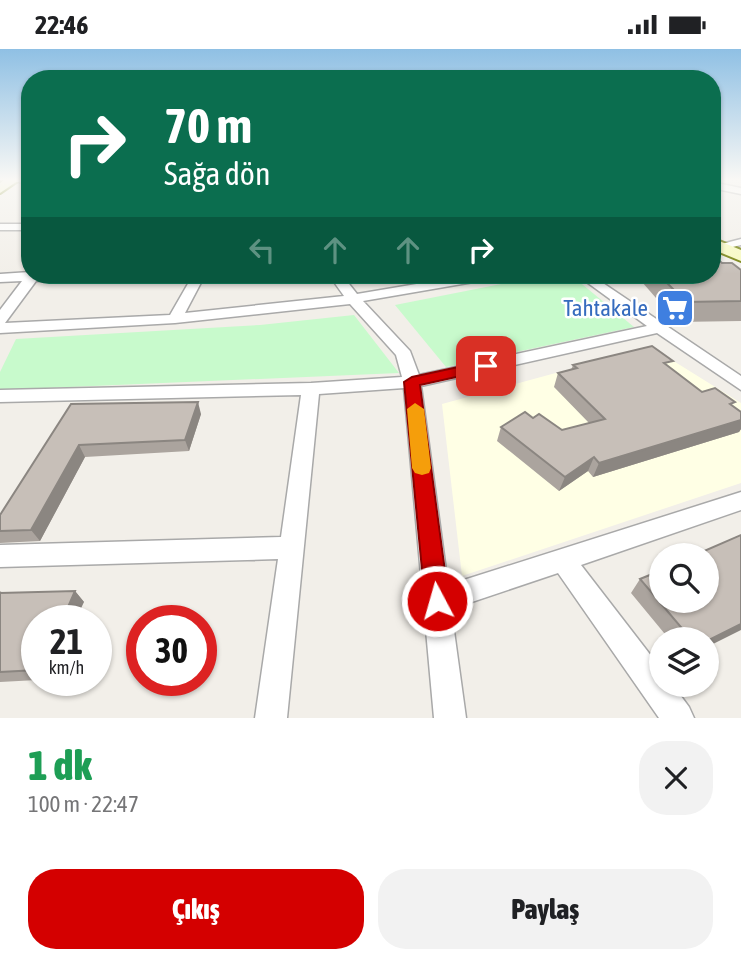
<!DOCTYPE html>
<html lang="tr">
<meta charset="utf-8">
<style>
body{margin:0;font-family:"Asap Condensed",sans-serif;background:#f2f2f2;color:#202124;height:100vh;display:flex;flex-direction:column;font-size:26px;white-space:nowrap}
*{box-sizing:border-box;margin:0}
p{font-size:23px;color:#757577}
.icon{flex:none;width:38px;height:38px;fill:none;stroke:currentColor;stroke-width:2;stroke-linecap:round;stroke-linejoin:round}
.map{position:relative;height:669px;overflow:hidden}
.side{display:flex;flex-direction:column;background:#fff;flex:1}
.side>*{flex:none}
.banner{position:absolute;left:21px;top:21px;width:700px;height:214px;border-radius:28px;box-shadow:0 2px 5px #0004;background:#0b6e4f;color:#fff;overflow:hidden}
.tools{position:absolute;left:649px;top:494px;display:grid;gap:14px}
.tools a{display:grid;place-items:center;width:70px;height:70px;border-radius:50%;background:#fff;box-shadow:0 2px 5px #0004;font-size:35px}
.speed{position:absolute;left:21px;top:556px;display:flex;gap:14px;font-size:35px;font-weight:700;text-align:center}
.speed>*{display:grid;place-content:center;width:91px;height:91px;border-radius:50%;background:#fff;box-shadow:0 2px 5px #0004;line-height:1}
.speed small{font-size:18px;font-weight:400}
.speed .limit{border:10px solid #d22;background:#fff;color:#111}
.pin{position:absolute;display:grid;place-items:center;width:60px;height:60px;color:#fff;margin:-30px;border-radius:14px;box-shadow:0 4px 10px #0006}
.me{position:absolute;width:77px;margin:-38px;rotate:354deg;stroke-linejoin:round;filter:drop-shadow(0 0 5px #0008)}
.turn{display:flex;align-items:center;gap:24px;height:147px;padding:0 28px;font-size:32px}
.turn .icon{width:91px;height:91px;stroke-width:2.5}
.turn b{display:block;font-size:49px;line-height:60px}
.lanes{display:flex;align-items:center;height:66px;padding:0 28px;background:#0003;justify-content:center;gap:35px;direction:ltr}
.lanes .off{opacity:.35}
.round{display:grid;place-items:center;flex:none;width:74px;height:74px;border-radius:28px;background:#f2f2f2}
.head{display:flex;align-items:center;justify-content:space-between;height:119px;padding:0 28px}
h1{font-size:42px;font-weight:800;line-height:52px;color:#1e9e55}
.action{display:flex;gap:14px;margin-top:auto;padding:14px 28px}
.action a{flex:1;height:80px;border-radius:28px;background:#d40000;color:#fff;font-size:28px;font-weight:800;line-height:80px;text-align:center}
.action a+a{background:#f2f2f2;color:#202124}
.status{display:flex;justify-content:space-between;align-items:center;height:49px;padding:0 35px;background:#fff;direction:ltr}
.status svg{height:19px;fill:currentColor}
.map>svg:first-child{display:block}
.education{fill:#ffffe5}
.park{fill:#c8facc}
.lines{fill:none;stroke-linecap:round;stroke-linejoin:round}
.street-casing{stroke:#a9a9a9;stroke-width:3}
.secondary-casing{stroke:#707d05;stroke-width:4}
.street{fill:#fff;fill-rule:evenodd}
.secondary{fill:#f7fabf;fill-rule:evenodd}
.wall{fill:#aba49e}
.shaded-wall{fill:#8b8681}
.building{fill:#c7bfb8;stroke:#8b8681;stroke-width:2}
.route{fill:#d40000;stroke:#8a0000;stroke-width:2}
.slow{fill:#f59e0b}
.labels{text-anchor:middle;stroke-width:5;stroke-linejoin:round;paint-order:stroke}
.shop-label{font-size:23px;fill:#366cbe;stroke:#fff;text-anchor:end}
</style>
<div class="status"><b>22:46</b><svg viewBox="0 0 49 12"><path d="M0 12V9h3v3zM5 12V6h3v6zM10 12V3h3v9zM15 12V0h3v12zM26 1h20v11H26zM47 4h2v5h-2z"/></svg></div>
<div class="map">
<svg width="741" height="669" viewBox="0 0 741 669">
<rect width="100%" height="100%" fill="#f2efe9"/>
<!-- education -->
<path class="education" d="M651,298l90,56v80l-279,93 -20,-172z"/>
<!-- park -->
<path class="park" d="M546,226h25l63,52 -188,40 -51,-62z
M354,266l45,58 -399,17v-18l16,-33 244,-14z"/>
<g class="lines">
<defs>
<path id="street" d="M5,131h25v4z
M712,133l29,6v6l-29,-6z
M0,175h30v6h-30z
M741,190v6l-21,5 -6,-4z
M30,223v3h81l-6,4 -69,2 -31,42 165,-8 23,-40h12l-20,38 159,-17 -15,-21h13l15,19 113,-19h27l-6,4 -128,22 47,50 9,24 228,-49 -70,-51h14l150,101v14l-84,-57 -236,53 27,199 293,-93v18l-160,55 81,105v14h10l17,23 5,11h-35l-101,-145 -107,36 15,109h-32l-30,-330 -85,6 -32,324h-32l23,-159 -278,8v-22l281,-8 20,-142 -301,7v-12l311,-7 91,-6 -6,-22 -46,-51 -175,19 -175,10v-23l22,-29 -22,1v-8z"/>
<path id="secondary" d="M4,131h15l-19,13v-10z
M712,189l29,12v11l-29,-12z"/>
</defs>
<!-- street casing -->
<use href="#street" class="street-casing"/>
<!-- secondary casing -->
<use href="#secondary" class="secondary-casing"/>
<!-- street -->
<use href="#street" class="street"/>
<!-- secondary -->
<use href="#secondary" class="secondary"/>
</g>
<!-- wall -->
<path class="wall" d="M722,214l19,7v51l-64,1 -35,-40 3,-7h67z
M573,316l97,2 32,25 30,14 9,6v17l-2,3 -146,45 -5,-6 -29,20 -62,-50 4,-14 32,-9 29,12 27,-7 -35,-36 4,-14 13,-3z
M71,355l130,10 -12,37 -104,6 -45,84 -40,2v-28z
M640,530l67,60h-38l-38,-46z
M0,542l3,2 72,-2 9,11 -47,19v59l-37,2z"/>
<!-- shaded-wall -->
<path class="shaded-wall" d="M198,353l3,12 -12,37 -4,-11z
M741,371v9l-2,3 -146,45 6,-14z
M79,396l6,12 -45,84 -9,-11z
M594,408l-6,14 -29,20 6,-14z
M75,542l9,11 -9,19h-13z
M741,575v6l-34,17v-6z"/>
<!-- building -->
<path class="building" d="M712,209h4l6,5h10l9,7v31l-55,1 -27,-27h53z
M652,297l21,15 -9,2 38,29 13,-4 20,14 -5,2 11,8v8l-142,43 -5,-6 -29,20 -64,-50 24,-15 8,6 6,-4 23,16 43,-11 -47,-46 19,-5 -4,-3z
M198,353l-13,38 -106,5 -48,85 -31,1v-16l71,-111z
M741,486v89l-34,17v-2h-16l-51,-60 22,-9v30h45v-45h-12z
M75,542l-13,30h-25v49l-37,2v-79z"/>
<!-- sky -->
<linearGradient id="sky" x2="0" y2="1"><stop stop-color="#8fc0e4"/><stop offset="0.58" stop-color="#f9f8f5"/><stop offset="1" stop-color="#f9f8f5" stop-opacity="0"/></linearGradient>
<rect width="741" height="225" fill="url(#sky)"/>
<!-- route -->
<path class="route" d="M486,312l6,1 2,4 -2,3 -72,16 29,216 -4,8 -8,3 -9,-3 -3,-8 -21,-219 8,-5z"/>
<!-- slow -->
<path class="slow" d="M415,354l9,6 7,59 -2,5 -7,2 -7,-2 -3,-5 -5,-59z"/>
<!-- icons -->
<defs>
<symbol id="supermarket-square" viewBox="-11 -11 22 22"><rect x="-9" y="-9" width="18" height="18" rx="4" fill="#3f7fe0" stroke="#fff"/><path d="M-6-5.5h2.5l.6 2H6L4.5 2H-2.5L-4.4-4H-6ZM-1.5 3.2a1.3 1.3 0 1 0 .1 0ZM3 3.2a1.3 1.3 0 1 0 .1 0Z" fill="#fff"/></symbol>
</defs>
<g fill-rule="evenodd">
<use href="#supermarket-square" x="653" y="237" width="44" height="44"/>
</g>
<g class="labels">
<!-- shop labels -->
<g class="shop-label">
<text x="648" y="267">Tahtakale</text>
</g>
</g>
</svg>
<div class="tools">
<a><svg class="icon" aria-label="search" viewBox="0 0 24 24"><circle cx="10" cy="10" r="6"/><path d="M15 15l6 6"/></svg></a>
<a><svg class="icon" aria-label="layers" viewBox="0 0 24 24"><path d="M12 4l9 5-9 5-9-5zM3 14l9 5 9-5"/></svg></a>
</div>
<div class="speed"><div>21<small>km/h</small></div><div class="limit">30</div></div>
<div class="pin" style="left:486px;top:317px;background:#d93025"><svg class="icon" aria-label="arrive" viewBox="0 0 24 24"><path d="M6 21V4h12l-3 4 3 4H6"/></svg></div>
<svg class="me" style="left:437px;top:552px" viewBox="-20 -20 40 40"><circle r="17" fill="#d40000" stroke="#fff" stroke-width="3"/><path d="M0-11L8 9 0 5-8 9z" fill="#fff"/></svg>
<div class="banner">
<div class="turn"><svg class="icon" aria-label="right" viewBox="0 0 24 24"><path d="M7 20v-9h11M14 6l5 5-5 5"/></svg><div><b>70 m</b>Sağa dön</div></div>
<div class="lanes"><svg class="icon off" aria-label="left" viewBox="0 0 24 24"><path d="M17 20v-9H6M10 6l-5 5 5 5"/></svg><svg class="icon off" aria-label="ahead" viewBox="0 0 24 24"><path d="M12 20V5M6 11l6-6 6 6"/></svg><svg class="icon off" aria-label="ahead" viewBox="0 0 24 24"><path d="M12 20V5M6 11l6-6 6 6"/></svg><svg class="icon" aria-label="right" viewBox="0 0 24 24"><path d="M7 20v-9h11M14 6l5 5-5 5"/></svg></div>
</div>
</div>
<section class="side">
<div class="head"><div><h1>1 dk</h1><p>100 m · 22:47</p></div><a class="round"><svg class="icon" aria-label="close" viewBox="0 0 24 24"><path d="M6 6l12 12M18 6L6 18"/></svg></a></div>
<div class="action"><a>Çıkış</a><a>Paylaş</a></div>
</section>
